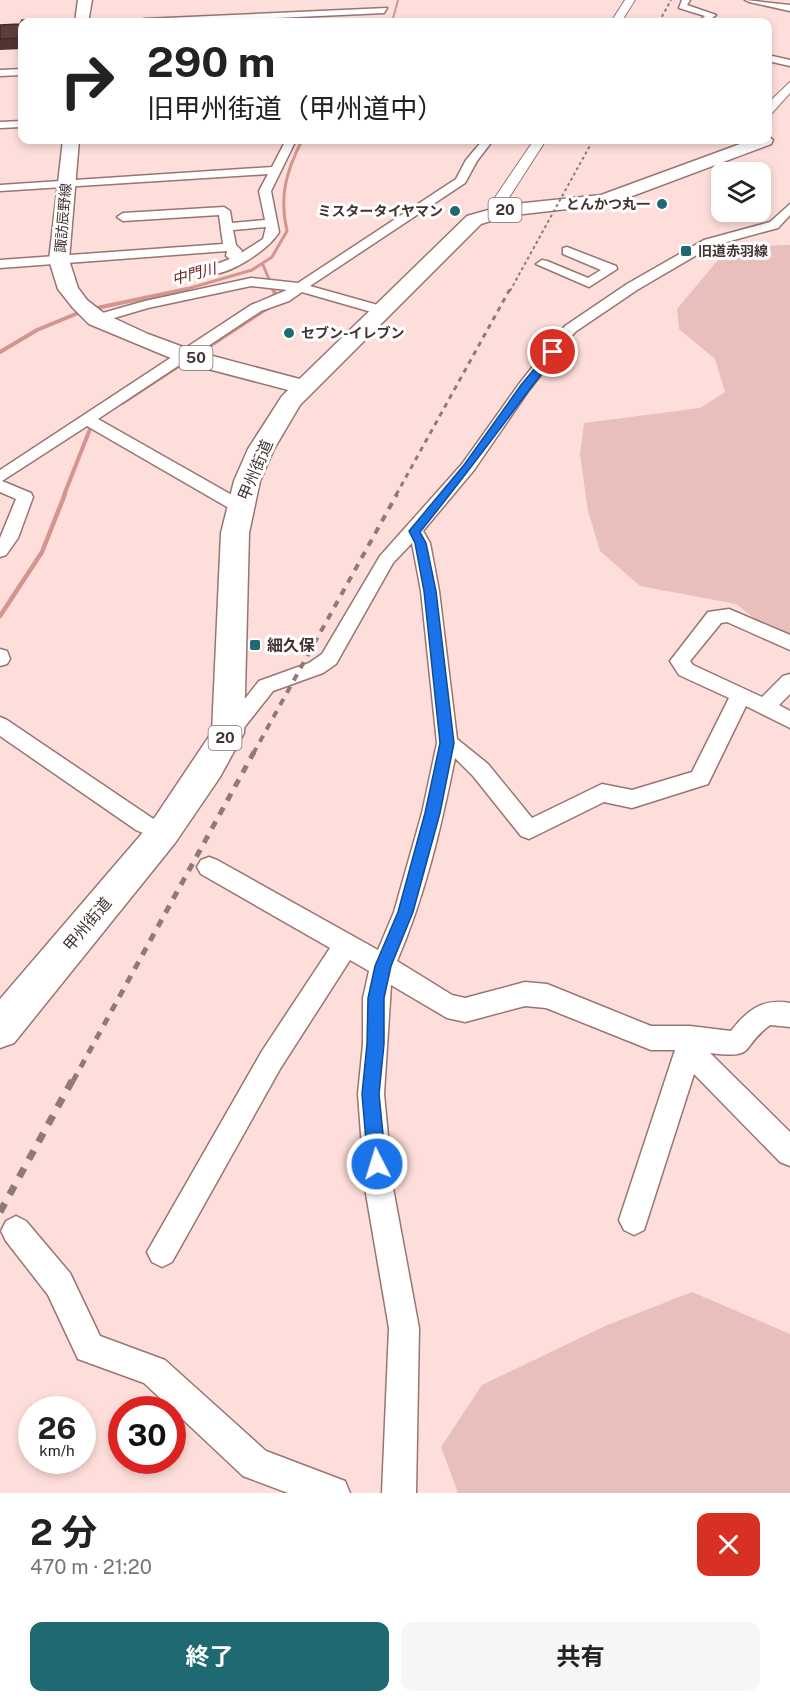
<!DOCTYPE html>
<html lang="ja">
<meta charset="utf-8">
<style>
body{margin:0;font-family:"Public Sans","Noto Sans JP",sans-serif;background:#f6f6f6;color:#222;height:100vh;display:flex;flex-direction:column;font-size:22px;white-space:nowrap}
*{box-sizing:border-box;margin:0}
p{font-size:20px;color:#767676}
.icon{flex:none;width:33px;height:33px;fill:none;stroke:currentColor;stroke-width:2;stroke-linecap:round;stroke-linejoin:round}
.map{position:relative;height:1493px;overflow:hidden}
.drawer{display:flex;flex-direction:column;background:#fff;flex:1}
.drawer>*{flex:none}
.banner{position:absolute;left:18px;top:18px;width:754px;height:126px;border-radius:12px;box-shadow:0 3px 9px #0003;background:#fff;color:#222;overflow:hidden}
.fabs{position:absolute;left:711px;top:162px;display:grid;gap:12px}
.fabs a{display:grid;place-items:center;width:60px;height:60px;border-radius:12px;background:#fff;box-shadow:0 3px 9px #0003;font-size:30px}
.speed{position:absolute;left:18px;top:1396px;display:flex;gap:12px;font-size:30px;font-weight:700;text-align:center}
.speed>*{display:grid;place-content:center;width:78px;height:78px;border-radius:50%;background:#fff;box-shadow:0 3px 9px #0003;line-height:1}
.speed small{font-size:15px;font-weight:400}
.speed .limit{border:9px solid #d22;background:#fff;color:#111}
.pin{position:absolute;display:grid;place-items:center;width:51px;height:51px;color:#fff;margin:-26px;border:3px solid #fff;border-radius:50%;box-shadow:0 2px 6px #0007}
.me{position:absolute;width:66px;margin:-33px;rotate:355deg;stroke-linejoin:round;filter:drop-shadow(0 0 4px #0008)}
.turn{display:flex;align-items:center;gap:21px;height:126px;padding:0 30px;font-size:27px}
.turn .icon{width:78px;height:78px;stroke-width:2.5}
.turn b{display:block;font-size:42px;line-height:51px}
.round{display:grid;place-items:center;flex:none;width:63px;height:63px;border-radius:12px;background:#f6f6f6}
.summary{display:flex;align-items:center;justify-content:space-between;height:102px;padding:0 30px}
h1{font-size:36px;font-weight:700;line-height:45px}
.button{display:flex;gap:12px;margin-top:auto;padding:12px 30px}
.button a{flex:1;height:69px;border-radius:12px;background:#1f6a72;color:#fff;font-size:24px;font-weight:700;line-height:69px;text-align:center}
.button a+a{background:#f6f6f6;color:#222}
.map>svg:first-child{display:block}
.green{fill:#e9bfbb}
.lines{fill:none;stroke-linecap:round;stroke-linejoin:round}
.stream-far3{stroke:#d5958f;stroke-width:2}
.stream-far2{stroke:#d5958f;stroke-width:3}
.stream-far1{stroke:#d5958f;stroke-width:4}
.stream{stroke:#d5958f;stroke-width:4.5}
.minor-casing{stroke:#987571;stroke-width:3}
.tertiary-casing{stroke:#987571;stroke-width:2}
.primary-casing{stroke:#987571;stroke-width:3}
.trunk-casing{stroke:#987571;stroke-width:3}
.minor{fill:#fff;fill-rule:evenodd}
.tertiary{fill:#fff;fill-rule:evenodd}
.primary{fill:#fff;fill-rule:evenodd}
.trunk{fill:#fff;fill-rule:evenodd}
.rail-far4{stroke:#907a77;stroke-width:2;stroke-dasharray:3 3;stroke-linecap:butt}
.rail-far3{stroke:#907a77;stroke-width:3;stroke-dasharray:5 5;stroke-linecap:butt}
.rail-far2{stroke:#907a77;stroke-width:4;stroke-dasharray:7 7;stroke-linecap:butt}
.rail-far1{stroke:#907a77;stroke-width:5;stroke-dasharray:8 8;stroke-linecap:butt}
.rail{stroke:#907a77;stroke-width:7;stroke-dasharray:10 10;stroke-linecap:butt}
.wall{fill:#503533}
.building{fill:#5d3e3b;stroke:#412b29;stroke-width:1.5}
.route{fill:#1a73e8;stroke:#114b97;stroke-width:1.5}
.poi-dot{fill:#1f6a72;stroke:#fff;stroke-width:2}
.labels{text-anchor:middle;stroke-width:6;stroke-linejoin:round;paint-order:stroke}
.far-poi-label{font-size:14px;font-weight:bold;fill:#433432;stroke:#fff;text-anchor:end}
.far-street-label{font-size:14px;fill:#433432;stroke:#fff}
.shield{fill:#fff;stroke:#7b7170;stroke-width:1.5}
.shield-label{font-size:15px;font-weight:bold;fill:#433432}
.far-water-label{font-size:15px;font-style:italic;fill:#6e2321;stroke:#fff}
.street-label{font-size:16px;fill:#433432;stroke:#fff}
.poi-label{font-size:16px;font-weight:bold;fill:#433432;stroke:#fff;text-anchor:start}
</style>
<div class="map">
<svg width="790" height="1493" viewBox="0 0 790 1493">
<rect width="100%" height="100%" fill="#fededa"/>
<!-- green -->
<path class="green" d="M782,245h8v401l-54,-42 -96,-18 -40,-35 -12,-40 -8,-56 4,-32 116,-15 25,-16 -10,-33 -36,-30 -2,-20 46,-55 29,-7z
M692,1292l98,42v159h-332l-17,-46 41,-62 123,-59z"/>
<g class="lines">
<!-- stream-far3 -->
<path class="stream-far3" d="M392,22l6,-22"/>
<!-- stream-far2 -->
<path class="stream-far2" d="M263,265l11,26
M180,291l72,-21 20,-13 15,-26c-8,-35 -1,-59 15,-91"/>
<!-- stream-far1 -->
<path class="stream-far1" d="M92,309l95,-20
M205,349l64,-42 7,-11 -3,-7
M0,352l37,-22 46,-19
M122,403l58,-38
M64,495l28,-71"/>
<!-- stream -->
<path class="stream" d="M0,616l42,-64 23,-58"/>
<defs>
<path id="minor" d="M682,0h8l-3,5 29,10 -9,7h-9l7,-6 -26,-8z
M745,0l45,5v6l-41,-9z
M387,8l-3,5 -198,9h-46l4,-3z
M768,55l22,5v6l-22,-5z
M22,69v6l-22,1v-6z
M22,121v6l-22,1v-6z
M286,140h10l-25,51 8,41c-9,17 -53,46 -73,42v-6l24,-9 -4,-3 1,-5 -227,17v-8l223,-16 -4,-29 -96,6 -6,-4 6,-4 101,-6 6,4 2,12 33,-3 -6,-29 9,-17 -268,17v-6l272,-18zM266,227l-3,12 -22,14 1,-2 -6,-6 -3,-15z
M483,140h10l-16,21 -12,22 -155,103 75,21v6h-10l-73,-21 -13,9 -28,10 -163,108 148,84 2,4 -2,4h-12l-147,-85 -85,55 29,12 2,4 -15,41 -12,17 -6,2v-19l16,-39 -16,-7v-22l251,-165 36,-15 -36,-4 -103,22 -51,15 -5,-1v-6l53,-15 106,-23 47,5 158,-104 10,-19z
M790,204v11l-12,13 -66,18 -75,44 -62,42 -46,58 -55,80 -51,61 7,12 9,48 18,148 31,25 44,54 70,-34 30,6 60,-18 37,-74 -50,-23 -9,-14 38,-49 21,-3 61,26v15l-63,-28 -6,1 -31,38 3,4 69,32 21,-21 7,-2v20l-11,11 11,6v17l-44,-22 -38,78 -76,24 -28,-6 -75,37 -8,-3 -48,-60 -18,-18c-14,70 -30,138 -58,203l55,34 13,3 60,-16 22,2 104,42h39l41,5c16,-21 32,-33 59,-28v24l-20,-2c-31,23 -12,34 -60,28l80,79v34l-10,-4 -86,-88 -50,156 -10,5 -10,-5 -5,-10 56,-170h-24l-105,-42 -21,-2 -60,16 -18,-4 -56,-33 -7,109 9,94 26,140 -3,165h-34l7,-165 -24,-140 -7,-94 5,-50v-46l6,-27 -19,-11 -70,109 -108,193 -10,5 -10,-5 -5,-10 115,-201 68,-103 -129,-74 -4,-7 4,-7 8,-3 8,3 161,90 16,-38 28,-99 15,-70 -16,-152 -9,-48 -19,20 -57,101 -13,9 -50,18 -38,48 -7,2 -7,-2 -3,-6 41,-52 50,-18 13,-9 58,-98 82,-92 57,-80 46,-58 62,-42 77,-44 66,-18z
M567,247l49,19 1,3 -28,18 -53,-23 6,-4 5,1 41,17 13,-8 -38,-16v-6z
M0,649l7,2 3,8 -3,5 -7,2z
M0,717l7,3 145,98 19,8 3,7 -3,7 -8,2 -27,-12 -136,-94z
M16,1216l10,5 44,52 30,63 65,24 101,91 79,30 5,12h-62l-45,-17 -99,-93 -66,-24 -30,-64 -42,-54 -5,-10 5,-10z"/>
<path id="tertiary" d="M625,0h10l-14,22h-10z
M790,82v11l-18,20 -4,1v-11z
M534,140h12l-36,56 -8,18h-10l-2,-3 6,-15z"/>
<path id="primary" d="M78,0h14l-4,22h-13z
M63,140h16l-10,120 9,28 9,12 18,14 43,20 46,17 117,31 4,5 -4,5 -8,2 -125,-33 -89,-37 -16,-16 -15,-19 -9,-29z"/>
<path id="trunk" d="M768,136l5,4 -2,4 -160,60 -105,12 -25,8 -181,181 -26,44 -14,32 -11,52 -5,200 -24,44 -45,66 -161,200 -14,5v-49l151,-176 61,-91 9,-199 13,-52 14,-32 34,-53 185,-180 39,-11 95,-10 150,-55h17z"/>
</defs>
<!-- minor casing -->
<use href="#minor" class="minor-casing"/>
<!-- tertiary casing -->
<use href="#tertiary" class="tertiary-casing"/>
<!-- primary casing -->
<use href="#primary" class="primary-casing"/>
<!-- trunk casing -->
<use href="#trunk" class="trunk-casing"/>
<!-- minor -->
<use href="#minor" class="minor"/>
<!-- tertiary -->
<use href="#tertiary" class="tertiary"/>
<!-- primary -->
<use href="#primary" class="primary"/>
<!-- trunk -->
<use href="#trunk" class="trunk"/>
<!-- rail-far4 -->
<path class="rail-far4" d="M659,22l12,-22
M510,291l83,-151"/>
<!-- rail-far3 -->
<path class="rail-far3" d="M396,495l114,-206"/>
<!-- rail-far2 -->
<path class="rail-far2" d="M253,754l144,-260"/>
<!-- rail-far1 -->
<path class="rail-far1" d="M73,1081l181,-329"/>
<!-- rail -->
<path class="rail" d="M0,1212l73,-133"/>
</g>
<!-- wall -->
<path class="wall" d="M22,20h12v2h-12v27l-22,1v-25l20,-1z"/>
<!-- building -->
<path class="building" d="M22,20h12l-1,2h-11v16l-22,1v-14l20,-1z"/>
<!-- route -->
<path class="route" d="M550,350l8,2c-46,60 -90,121 -138,180l6,11 10,48 18,152 -14,70 -27,99 -22,54 -7,32v46l-5,50 7,70 -3,7 -6,2 -7,-2 -2,-7 -6,-70 5,-50 1,-46 7,-32 23,-54 27,-99 15,-70 -16,-152 -9,-48 -6,-12 55,-66 57,-80z"/>
<!-- markers -->
<g class="poi-dot">
<circle cx="662" cy="204" r="6"/>
<circle cx="455" cy="211" r="6"/>
<rect x="680" y="245" width="12" height="12" rx="3"/>
<circle cx="289" cy="333" r="6"/>
<rect x="249" y="639" width="12" height="12" rx="3"/>
</g>
<g class="labels">
<!-- far-poi labels -->
<g class="far-poi-label">
<text x="650" y="209">とんかつ丸一</text>
<text x="443" y="216">ミスタータイヤマン</text>
<text x="698" y="256" text-anchor="start">旧道赤羽線</text>
<text x="301" y="338" text-anchor="start">セブン-イレブン</text>
</g>
<!-- far-street labels -->
<g class="far-street-label">
<text transform="translate(63 218) rotate(-85)" y="5">諏訪辰野線</text>
</g>
<!-- shield labels -->
<g class="shield">
<rect x="488.5" y="198" width="33" height="24" rx="4.5"/>
<rect x="179.5" y="346" width="33" height="24" rx="4.5"/>
<rect x="208.5" y="726" width="33" height="24" rx="4.5"/>
</g>
<g class="shield-label">
<text x="505" y="215">20</text>
<text x="196" y="363">50</text>
<text x="225" y="743">20</text>
</g>
<!-- far-water labels -->
<g class="far-water-label">
<text transform="translate(194 274) rotate(-15)" y="5">中門川</text>
</g>
<!-- street labels -->
<g class="street-label">
<text transform="translate(255 470) rotate(-67)" y="6">甲州街道</text>
<text transform="translate(87 924) rotate(-50)" y="6">甲州街道</text>
</g>
<!-- poi labels -->
<g class="poi-label">
<text x="267" y="651">細久保</text>
</g>
</g>
</svg>
<div class="fabs">
<a><svg class="icon" aria-label="layers" viewBox="0 0 24 24"><path d="M12 4l9 5-9 5-9-5zM3 14l9 5 9-5"/></svg></a>
</div>
<div class="speed"><div>26<small>km/h</small></div><div class="limit">30</div></div>
<div class="pin" style="left:553px;top:352px;background:#d93025"><svg class="icon" aria-label="arrive" viewBox="0 0 24 24"><path d="M6 21V4h12l-3 4 3 4H6"/></svg></div>
<svg class="me" style="left:377px;top:1164px" viewBox="-20 -20 40 40"><circle r="17" fill="#1a73e8" stroke="#fff" stroke-width="3"/><path d="M0-11L8 9 0 5-8 9z" fill="#fff"/></svg>
<div class="banner">
<div class="turn"><svg class="icon" aria-label="right" viewBox="0 0 24 24"><path d="M7 20v-9h11M14 6l5 5-5 5"/></svg><div><b>290 m</b>旧甲州街道（甲州道中）</div></div>
</div>
</div>
<section class="drawer">
<div class="summary"><div><h1>2 分</h1><p>470 m · 21:20</p></div><a class="round" style="background:#d93025;color:#fff"><svg class="icon" aria-label="close" viewBox="0 0 24 24"><path d="M6 6l12 12M18 6L6 18"/></svg></a></div>
<div class="button"><a>終了</a><a>共有</a></div>
</section>
